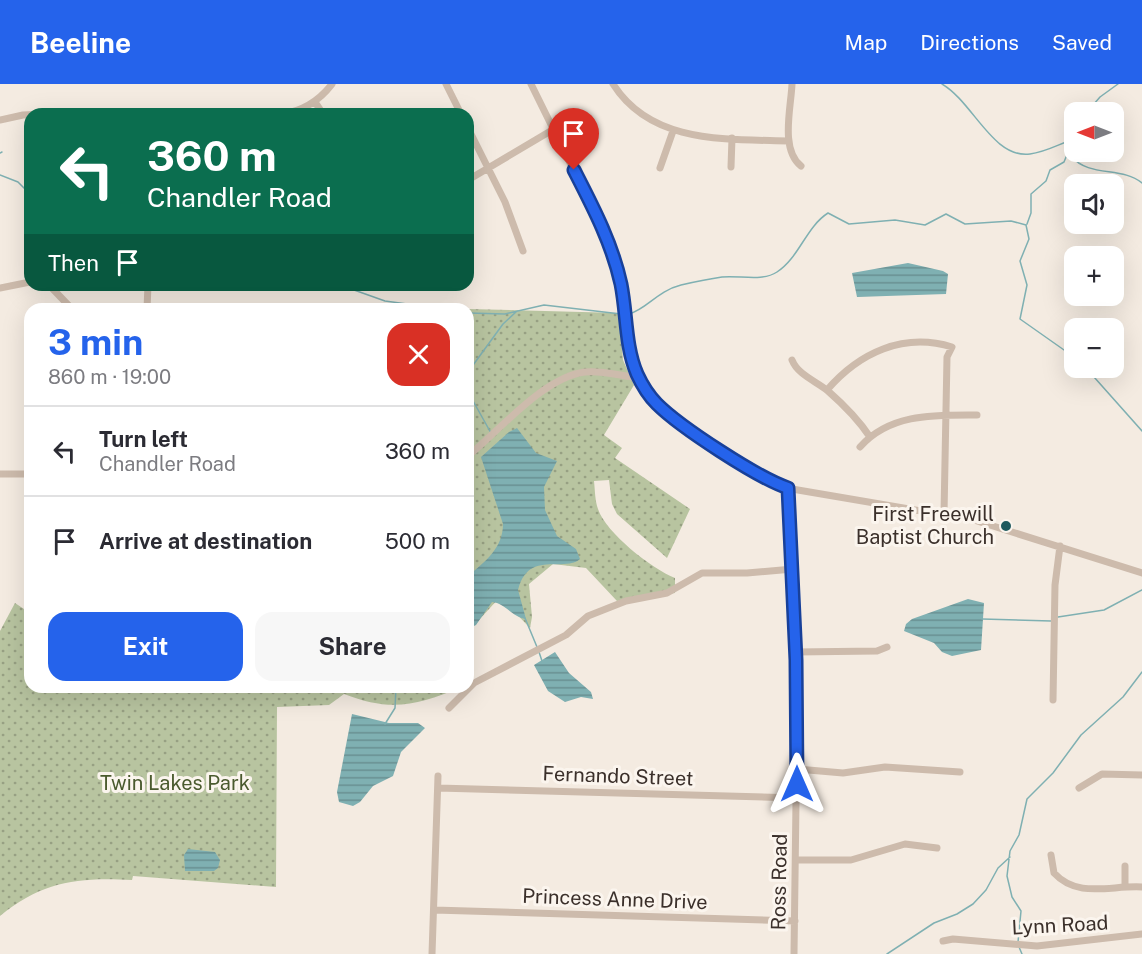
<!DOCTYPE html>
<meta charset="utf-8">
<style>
body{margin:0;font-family:"Public Sans",sans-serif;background:#f7f7f7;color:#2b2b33;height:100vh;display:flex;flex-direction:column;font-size:22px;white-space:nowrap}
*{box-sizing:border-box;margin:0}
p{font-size:20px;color:#7c7c81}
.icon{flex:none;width:33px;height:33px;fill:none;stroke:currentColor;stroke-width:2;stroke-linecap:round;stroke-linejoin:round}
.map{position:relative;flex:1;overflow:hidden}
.side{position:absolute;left:24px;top:219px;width:450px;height:390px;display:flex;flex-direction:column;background:#fff;border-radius:18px;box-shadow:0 6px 24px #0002}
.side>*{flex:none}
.banner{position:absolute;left:24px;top:24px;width:450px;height:183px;border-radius:18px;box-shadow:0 6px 24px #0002;background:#0b6e4f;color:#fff;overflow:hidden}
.needle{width:39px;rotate:270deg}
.tools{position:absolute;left:1064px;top:18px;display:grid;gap:12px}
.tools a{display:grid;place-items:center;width:60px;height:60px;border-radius:12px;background:#fff;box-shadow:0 6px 24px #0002;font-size:30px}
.pin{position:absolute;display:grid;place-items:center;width:51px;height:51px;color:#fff;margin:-62px -26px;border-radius:50% 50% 50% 0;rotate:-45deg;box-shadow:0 0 6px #0007}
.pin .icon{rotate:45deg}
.me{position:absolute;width:66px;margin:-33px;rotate:0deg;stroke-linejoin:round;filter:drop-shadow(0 0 4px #0008)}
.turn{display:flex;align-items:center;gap:21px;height:126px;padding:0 24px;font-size:27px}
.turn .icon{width:78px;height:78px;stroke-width:2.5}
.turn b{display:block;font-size:42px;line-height:51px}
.then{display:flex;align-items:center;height:57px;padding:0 24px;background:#0003;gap:12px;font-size:22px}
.round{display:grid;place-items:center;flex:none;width:63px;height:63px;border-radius:18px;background:#f7f7f7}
.head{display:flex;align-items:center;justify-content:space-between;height:102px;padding:0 24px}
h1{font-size:36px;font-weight:700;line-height:45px;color:#2563eb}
.button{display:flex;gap:12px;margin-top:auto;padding:12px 24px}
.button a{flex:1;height:69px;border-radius:18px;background:#2563eb;color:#fff;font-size:24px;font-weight:700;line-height:69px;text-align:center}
.button a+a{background:#f7f7f7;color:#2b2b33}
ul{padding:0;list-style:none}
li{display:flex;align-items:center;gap:18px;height:90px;padding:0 24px;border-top:2px solid #e1e1e2}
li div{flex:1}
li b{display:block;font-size:22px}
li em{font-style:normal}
header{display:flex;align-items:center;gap:36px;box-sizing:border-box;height:84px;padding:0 30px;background:#2563eb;color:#fff}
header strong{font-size:28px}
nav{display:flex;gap:33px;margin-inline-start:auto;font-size:21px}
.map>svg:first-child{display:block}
.park{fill:url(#park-dots)}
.water{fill:url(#water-rules)}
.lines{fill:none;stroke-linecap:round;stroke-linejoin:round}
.stream{stroke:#7fb0b2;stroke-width:1.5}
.minor{stroke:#cdbbac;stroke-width:7}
.route-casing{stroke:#184099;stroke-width:15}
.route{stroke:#2563eb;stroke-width:10}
.poi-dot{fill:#1f5a5e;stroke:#fbf5ee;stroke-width:2}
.labels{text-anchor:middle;stroke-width:6;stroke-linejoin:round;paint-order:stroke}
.poi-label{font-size:20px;fill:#3b302b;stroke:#fbf5ee;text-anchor:end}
.street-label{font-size:20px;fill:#3b302b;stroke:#fbf5ee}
.park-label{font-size:20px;fill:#4a5a2e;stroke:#fbf5ee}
</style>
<header>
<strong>Beeline</strong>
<nav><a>Map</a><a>Directions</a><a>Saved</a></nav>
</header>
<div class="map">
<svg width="1142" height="870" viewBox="0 0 1142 870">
<defs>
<pattern id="park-dots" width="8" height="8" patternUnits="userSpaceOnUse" patternTransform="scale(1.5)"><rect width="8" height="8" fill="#b8c4a0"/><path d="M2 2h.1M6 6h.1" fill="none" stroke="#97a083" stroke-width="1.8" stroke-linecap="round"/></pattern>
<pattern id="water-rules" width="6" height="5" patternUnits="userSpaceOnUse" patternTransform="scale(1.5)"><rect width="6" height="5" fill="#7fb0b2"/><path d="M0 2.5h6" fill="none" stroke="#699091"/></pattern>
</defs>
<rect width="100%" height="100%" fill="#f4ebe1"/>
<!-- park -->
<path class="park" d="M468,225l151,4 4,47 11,25 -30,50 18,13 -7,10 75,51 -23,49 -50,-44 -5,-10 -3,-24 -15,1c1,9 1,20 4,28 8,24 54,60 77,69v15l-58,8 -31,-33 -33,-4 -24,20 3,33 -2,11 -30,-31 -32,35z
M15,519l15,10v74h431c-44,19 -71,25 -117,7l-15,11 -52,2 -1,180 -143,-11 -1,4c-54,-3 -89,1 -132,36v-285z"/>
<!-- water -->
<path class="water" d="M908,179l35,8 5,3 -2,20 -89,3 -5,-24z
M517,344l19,25 21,8 -13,26 1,23 12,26 19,13 4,10c-16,14 -52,-10 -62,31l8,29c-14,-2 -21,-16 -34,-17l-16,23 -8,4v-53c17,-14 35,-28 35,-52l-22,-67 28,-25z
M968,515l16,4 -3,47 -29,6 -10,-4 -8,-9 -30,-12 2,-7 6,-5z
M555,568l14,21 22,19 2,7 -12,-2 -16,5 -17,-11 -14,-26z
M352,630l37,9h29l7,5 -24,24 -8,24 -20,10 -13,16 -7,4 -14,-4 -2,-10z
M188,765l27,3 5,8 -2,8 -4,3h-29l-1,-16z"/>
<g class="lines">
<!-- stream -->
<path class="stream" d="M942,0c31,18 51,75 88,70 16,-2 29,-10 44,-15
M1087,28l13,-15 18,-13
M1070,64l1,8c18,22 51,10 71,27
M0,69l2,-1
M0,91l18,7 12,12
M1027,140l4,-11v-19l15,-13 4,-11 14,-8 9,-22
M1026,141l3,14 -9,22 7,24 -7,34 54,38
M156,201l19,3 16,-3
M340,201l45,16 59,8
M468,229l37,1 39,-9 77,9
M629,230c18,-5 28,-23 52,-29 13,-3 27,-6 41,-8 17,-2 40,5 55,-5 22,-14 29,-45 51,-59l21,11 46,-4 30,5 21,-11 19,10 46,-3 15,4
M1086,284l56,63
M468,288l35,-48 14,-13
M468,308l23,41
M1058,533l46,-7 38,-20
M525,534l12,29
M982,535l69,2
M539,568l3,9
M385,640l10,-16 1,-21
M1018,858l3,-31 -9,-14 -5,-21 3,-25 9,-16 8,-36 26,-26 28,-38 42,-38 19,-25
M1019,863l3,7
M887,870l47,-31 23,-9 16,-10 13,-14 12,-22 12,-11"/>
<!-- minor -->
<path class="minor" d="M446,0l15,30
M531,0l75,152 15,50 10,74 14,28 18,21 92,63 37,17 182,31 168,53
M613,0c38,60 112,55 176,57
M792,0c-1,24 -12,65 9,82
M315,18l8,12
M282,30c21,-3 37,-13 50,-30
M0,36l23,-5 21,-1
M468,44l37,74 18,49
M731,83l1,-29
M660,84l13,-37
M468,96l86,-51
M49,201l23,24
M0,204l30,-6
M147,225l1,-24
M792,276c6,15 24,21 36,31 16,14 30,28 42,46
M827,306c32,-37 76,-58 125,-43l-5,10 -3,157
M860,363c30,-34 75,-32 117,-32
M468,372c32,-26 76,-79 117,-84 15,-2 32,3 47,5l5,-2
M0,390h30
M788,404l9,238 -3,228
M796,568l81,-1 10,-4
M1053,616l2,-115 5,-39
M449,624l25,-25 92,-48 22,-19 38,-15 41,-8 35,-20h45l46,-4
M797,685l46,4 42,-6 75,5
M438,704l359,10
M1079,704l23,-14 40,1
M1051,771l3,18c24,26 57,12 88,14
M796,776h55l54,-16 32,4
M1125,802v-20
M434,826l361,11
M943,857l10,-2 84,7 105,-12
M432,870l6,-178"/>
</g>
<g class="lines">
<defs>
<path id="route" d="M574,86c19,37 38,73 47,114 6,30 4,62 16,90 5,11 12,22 20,30 23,23 101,74 131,84l8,172 1,124"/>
</defs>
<!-- route casing -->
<use href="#route" class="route-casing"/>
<!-- route -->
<use href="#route" class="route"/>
</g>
<!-- markers -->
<circle class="poi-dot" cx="1006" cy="442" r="6"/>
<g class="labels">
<!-- poi labels -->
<g class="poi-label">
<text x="994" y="437">First Freewill<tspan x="994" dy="23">Baptist Church</tspan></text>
</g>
<!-- street labels -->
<g class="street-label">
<text transform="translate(618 692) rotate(2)" y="7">Fernando Street</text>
<text transform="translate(779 798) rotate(-89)" y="7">Ross Road</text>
<text transform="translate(615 815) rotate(2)" y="7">Princess Anne Drive</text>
<text transform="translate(1060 841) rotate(-3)" y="7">Lynn Road</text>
</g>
<!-- park labels -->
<g class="park-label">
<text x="175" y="706">Twin Lakes Park</text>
</g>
</g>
</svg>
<div class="tools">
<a><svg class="needle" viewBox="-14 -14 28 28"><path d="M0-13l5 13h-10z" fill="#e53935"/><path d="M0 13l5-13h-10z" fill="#7c7c81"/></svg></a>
<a><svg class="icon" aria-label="sound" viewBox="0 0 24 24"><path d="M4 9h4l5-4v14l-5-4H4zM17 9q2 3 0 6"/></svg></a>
<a>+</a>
<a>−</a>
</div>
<div class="pin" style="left:574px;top:86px;background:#d93025"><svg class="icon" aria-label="arrive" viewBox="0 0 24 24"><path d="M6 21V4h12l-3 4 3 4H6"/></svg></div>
<svg class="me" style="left:797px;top:700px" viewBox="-20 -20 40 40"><path d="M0-17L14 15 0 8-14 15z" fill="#2563eb" stroke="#fff" stroke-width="4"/></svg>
<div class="banner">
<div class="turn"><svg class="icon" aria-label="left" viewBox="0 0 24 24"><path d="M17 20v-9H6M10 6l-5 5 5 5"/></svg><div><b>360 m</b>Chandler Road</div></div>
<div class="then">Then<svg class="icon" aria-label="arrive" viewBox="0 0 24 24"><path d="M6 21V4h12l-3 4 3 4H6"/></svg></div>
</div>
<section class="side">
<div class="head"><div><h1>3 min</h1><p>860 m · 19:00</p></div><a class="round" style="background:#d93025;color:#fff"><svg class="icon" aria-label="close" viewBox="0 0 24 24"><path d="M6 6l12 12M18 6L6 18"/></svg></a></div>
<ul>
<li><svg class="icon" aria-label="left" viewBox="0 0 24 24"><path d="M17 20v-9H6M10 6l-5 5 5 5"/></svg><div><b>Turn left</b><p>Chandler Road</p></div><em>360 m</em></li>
<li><svg class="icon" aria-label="arrive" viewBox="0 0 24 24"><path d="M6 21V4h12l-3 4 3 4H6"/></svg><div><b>Arrive at destination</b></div><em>500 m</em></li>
</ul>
<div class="button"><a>Exit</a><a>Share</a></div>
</section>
</div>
